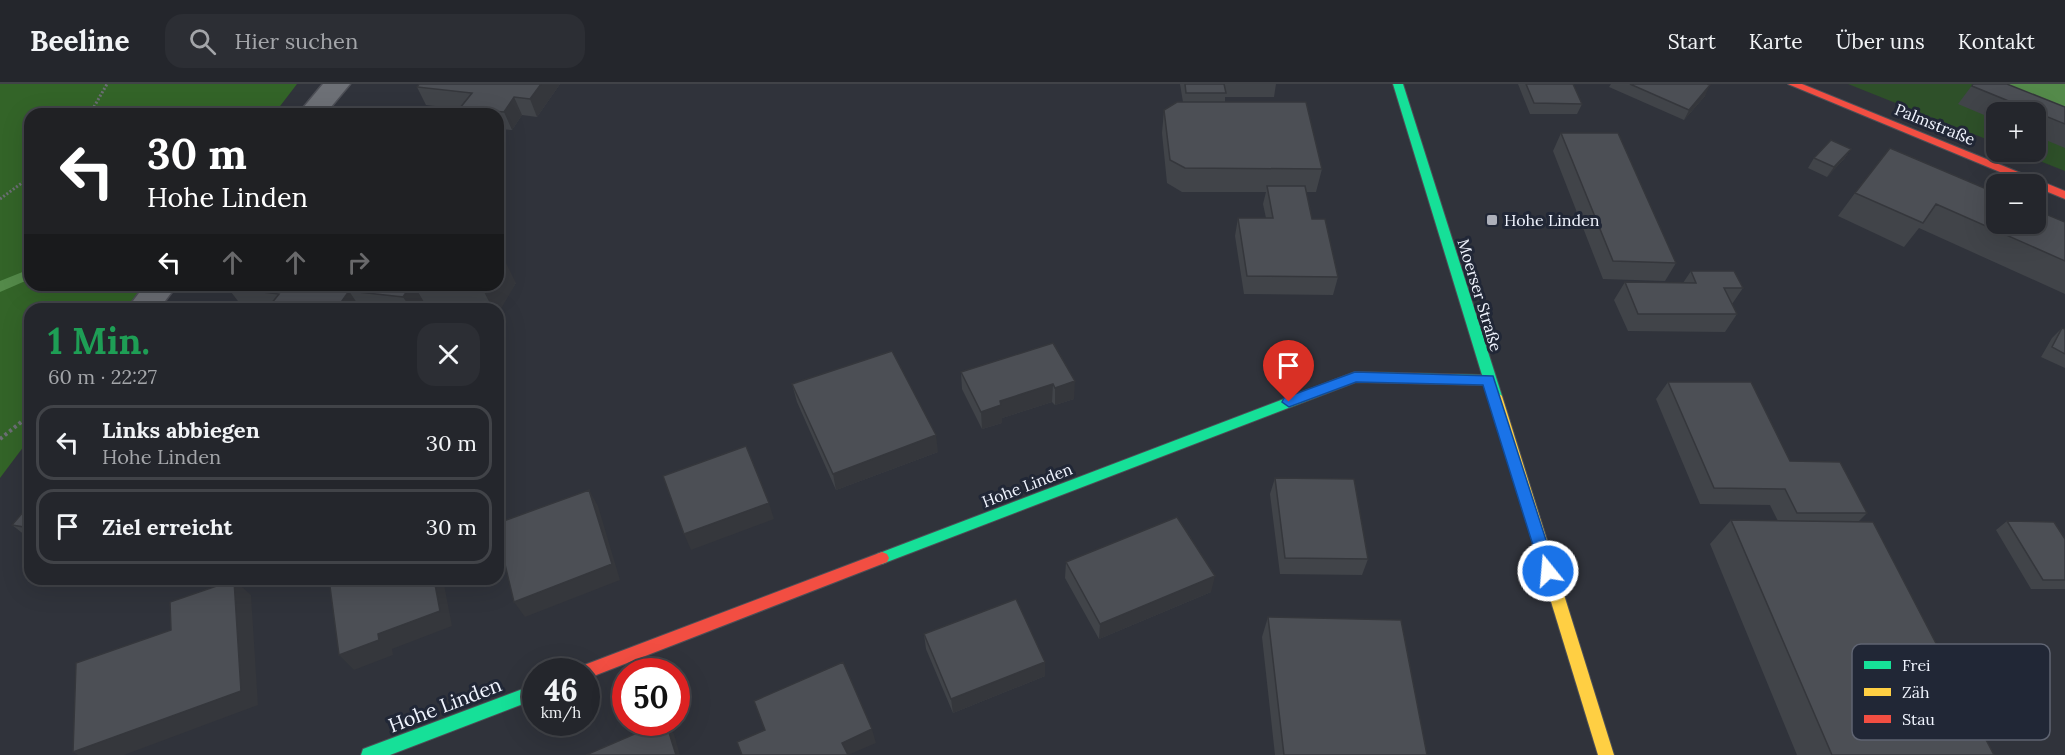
<!DOCTYPE html>
<html lang="de">
<meta charset="utf-8">
<style>
body{margin:0;font-family:Lora,serif;background:#2c2e34;color:#f1f3f6;height:100vh;display:flex;flex-direction:column;font-size:22px;white-space:nowrap}
*{box-sizing:border-box;margin:0}
p{font-size:20px;color:#a3a5a9}
.icon{flex:none;width:33px;height:33px;fill:none;stroke:currentColor;stroke-width:2;stroke-linecap:round;stroke-linejoin:round}
.map{position:relative;flex:1;overflow:hidden}
.details{position:absolute;left:24px;top:219px;width:480px;height:282px;display:flex;flex-direction:column;background:#24262c;border-radius:18px;box-shadow:0 6px 24px #0002,0 0 0 2px #414348}
.details>*{flex:none}
.banner{position:absolute;left:24px;top:24px;width:480px;height:183px;border-radius:18px;box-shadow:0 6px 24px #0002,0 0 0 2px #414348;background:#202124;color:#fff;overflow:hidden}
.controls{position:absolute;left:1986px;top:18px;display:grid;gap:12px}
.controls a{display:grid;place-items:center;width:60px;height:60px;border-radius:12px;background:#24262c;box-shadow:0 6px 24px #0002,0 0 0 2px #414348;font-size:30px}
.speed{position:absolute;left:522px;top:574px;display:flex;gap:12px;font-size:30px;font-weight:700;text-align:center}
.speed>*{display:grid;place-content:center;width:78px;height:78px;border-radius:50%;background:#24262c;box-shadow:0 6px 24px #0002,0 0 0 2px #414348;line-height:1}
.speed small{font-size:15px;font-weight:400}
.speed .limit{border:9px solid #d22;background:#fff;color:#111}
.pin{position:absolute;display:grid;place-items:center;width:51px;height:51px;color:#fff;margin:-62px -26px;border-radius:50% 50% 50% 0;rotate:-45deg;box-shadow:0 0 6px #0007}
.pin .icon{rotate:45deg}
.me{position:absolute;width:66px;margin:-33px;rotate:343deg;stroke-linejoin:round;filter:drop-shadow(0 0 4px #0008)}
.turn{display:flex;align-items:center;gap:21px;height:126px;padding:0 24px;font-size:27px}
.turn .icon{width:78px;height:78px;stroke-width:2.5}
.turn b{display:block;font-size:42px;line-height:51px}
.lanes{display:flex;align-items:center;height:57px;padding:0 24px;background:#0003;justify-content:center;gap:30px;direction:ltr}
.lanes .off{opacity:.35}
.round{display:grid;place-items:center;flex:none;width:63px;height:63px;border-radius:18px;background:#2c2e34}
.summary{display:flex;align-items:center;justify-content:space-between;height:102px;padding:0 24px}
h1{font-size:36px;font-weight:700;line-height:45px;color:#1e9e55}
ul{padding:0;list-style:none}
li{display:flex;align-items:center;gap:18px;height:75px;margin:0 12px 9px;padding:0 12px;border:3px solid #414348;border-radius:18px}
li div{flex:1}
li b{display:block;font-size:22px}
li em{font-style:normal}
header{display:flex;align-items:center;gap:36px;box-sizing:border-box;height:84px;padding:0 30px;background:#24262c;border-bottom:2px solid #414348}
header strong{font-size:28px}
nav{display:flex;gap:33px;margin-inline-start:auto;font-size:21px}
.search{width:420px;height:54px;background:#2c2e34;display:flex;align-items:center;gap:15px;box-sizing:border-box;padding:0 21px;border-radius:18px;color:#a3a5a9;font-size:22px}
.map>svg:first-child{display:block}
.green{fill:#2e5029}
.forest{fill:#336428}
.water{fill:#548a4a}
.lines{fill:none;stroke-linecap:round;stroke-linejoin:round}
.stream{fill:#548a4a;fill-rule:evenodd}
.street-casing{stroke:#4d4f56;stroke-width:3}
.fast-casing{stroke:#4d4f56;stroke-width:2}
.slow-casing{stroke:#4d4f56;stroke-width:2}
.jam-casing{stroke:#4d4f56;stroke-width:2}
.path-far1{stroke:#6b6e74;stroke-width:3;stroke-dasharray:2 2;stroke-linecap:butt}
.path{stroke:#6b6e74;stroke-width:4;stroke-dasharray:3 3;stroke-linecap:butt}
.street{fill:#6d7076;fill-rule:evenodd}
.fast{fill:#16e098;fill-rule:evenodd}
.slow{fill:#ffcf43;fill-rule:evenodd}
.jam{fill:#f24e42;fill-rule:evenodd}
.wall{fill:#414449}
.shaded-wall{fill:#35373c}
.building{fill:#4c4f55;stroke:#35373c;stroke-width:1.5}
.route{fill:#1a73e8;stroke:#114b97;stroke-width:1.5}
.poi-dot{fill:#adb0ba;stroke:#212736;stroke-width:2}
.labels{text-anchor:middle;stroke-width:6;stroke-linejoin:round;paint-order:stroke}
.street-label{font-size:16px;fill:#f0f4fe;stroke:#212736}
.poi-label{font-size:16px;fill:#f0f4fe;stroke:#212736;text-anchor:start}
.near-street-label{font-size:20px;fill:#f0f4fe;stroke:#212736}
.key{fill:#212736;stroke:#5f6472;stroke-width:1.5}
.key-label{font-size:16px;fill:#f0f4fe}
</style>
<header>
<strong>Beeline</strong>
<div class="search"><svg class="icon" aria-label="search" viewBox="0 0 24 24"><circle cx="10" cy="10" r="6"/><path d="M15 15l6 6"/></svg>Hier suchen</div>
<nav><a>Start</a><a>Karte</a><a>Über uns</a><a>Kontakt</a></nav>
</header>
<div class="map">
<svg width="2065" height="671" viewBox="0 0 2065 671">
<rect width="100%" height="100%" fill="#30333b"/>
<!-- green -->
<path class="green" d="M1848,0h141l7,28v31z
M2036,34l29,12v41l-48,-19h19z"/>
<!-- forest -->
<path class="forest" d="M0,0h297l-23,30h-244v171h115l-18,24h-97v129l-30,40z"/>
<!-- water -->
<path class="water" d="M1989,0h76v46z"/>
<g class="lines">
<!-- stream -->
<path class="stream" d="M30,185v10l-30,13v-11z"/>
<defs>
<path id="street" d="M323,0h27l-25,30h-27z
M145,201h32l-18,24h-32z"/>
<path id="fast" d="M1393,0h10l99,312 -2,4h-10l-5,-15 -129,-3 -469,180 -5,2 -5,-2 -2,-4 2,-4 478,-182 127,3z
M536,600v15l-146,56h-29l2,-6z"/>
<path id="slow" d="M1495,307l7,5 112,359h-16l-110,-359z"/>
<path id="jam" d="M1788,0h14l263,107v8l-29,-12v-3h-7z
M882,468l5,2 2,4 -2,4 -301,117v-7h-9l2,-5z"/>
</defs>
<!-- street casing -->
<use href="#street" class="street-casing"/>
<!-- fast casing -->
<use href="#fast" class="fast-casing"/>
<!-- slow casing -->
<use href="#slow" class="slow-casing"/>
<!-- jam casing -->
<use href="#jam" class="jam-casing"/>
<!-- path-far1 -->
<path class="path-far1" d="M90,30l17,-30
M0,115l30,-22"/>
<!-- path -->
<path class="path" d="M0,355l30,-24"/>
<!-- street -->
<use href="#street" class="street"/>
<!-- fast -->
<use href="#fast" class="fast"/>
<!-- slow -->
<use href="#slow" class="slow"/>
<!-- jam -->
<use href="#jam" class="jam"/>
</g>
<!-- wall -->
<path class="wall" d="M560,0l-23,33 -15,-2 -10,15 -14,-1v-15h-35l-2,-5 -35,-4 -9,-18z
M1180,0h96l-2,13h-49v5l97,67 -6,23h-10l6,27 26,58 -5,18 -89,-1 -9,-58 3,-18h28l-3,-14 3,-12h-84l-15,-9 -5,-50 2,-23 19,-8z
M1518,0h55l9,20 -5,10h-47z
M1611,0h96l-2,12 -21,24 -75,-33z
M1973,0l92,23v41l-29,-12v-24h-40v8l-38,-16z
M1561,49l115,130 -11,18 -62,-2 -50,-128z
M1851,65l-7,10 -17,18 -19,-9 6,-10z
M1855,109l210,29v72l-146,-66 -15,19 -66,-31z
M1691,187l52,17 -11,16 5,10 -12,18 -97,-1 -14,-31 11,-18 58,1z
M516,199l-18,26h-254l-16,-21 3,-3h267z
M2062,244l3,1v39l-24,-11 11,-19z
M1053,259l21,56 -19,6 -3,-3 -50,16v5l-20,6 -20,-40 -1,-17z
M1668,298l122,79 77,52 -9,9 136,233h-197l-87,-211 21,-24 47,1 -8,-16 -70,-1 -44,-105z
M792,300l146,68 -102,38 -39,-88z
M1275,394l93,81 -6,16 -82,-1 -10,-80z
M30,420v35l-18,-14z
M2007,437l58,18v50h-34l-35,-59z
M1066,478l145,30 -112,47 -34,-61z
M1268,533l159,138h-152l-13,-118z
M924,550l121,28v14l-92,37 -27,-64z"/>
<!-- shaded-wall -->
<path class="shaded-wall" d="M541,0h19l-23,33 -7,-18z
M1710,1l-5,11 -21,24 5,-10z
M514,13l8,18 -10,15 -8,-18z
M1851,65l-7,10 -17,18 7,-10z
M503,173l13,26 -18,31v-5h-5l-10,-19 3,-5h12v-20z
M411,201h3l14,24h-17l-8,-12z
M349,207l12,18h-24v-1z
M1075,297l-1,18 -19,6v-17z
M1053,300l-1,18 -50,16v5l-20,6 -1,-17 19,-11z
M936,351l2,17 -102,38 -3,-16z
M589,406l9,16 22,74 -95,37 -11,-15z
M769,419l5,16 -83,31 -7,-16z
M1215,492l-4,16 -112,47 1,-15z
M434,495h9l9,47 -60,23 1,6 -39,15 -15,-15 39,-21z
M234,496l17,15 7,110 -134,50h-46l-5,-3z
M1045,578v14l-92,37 -2,-14z
M666,639l8,11 6,21h-4z
M872,645l4,14 -28,12h-2l-4,-12z"/>
<!-- building -->
<path class="building" d="M419,0h122l-11,15 -16,-2 -10,15 -44,-4 12,-15 -55,-6z
M1185,0h39l2,9h-40z
M1526,0h47l9,20 -48,-1z
M1630,0h77l3,1 -21,25z
M1973,0h34l58,23v17l-93,-38z
M1177,18h129l16,67 -137,-1 -15,-8 -6,-50z
M1561,49h57l58,130 -63,-2z
M1831,56l20,9 -17,18 -20,-9z
M1890,64l106,45v31h40v-14l29,12v39l-129,-57 -13,19 -68,-30z
M1267,102h38l7,33h13l13,58 -91,-1 -9,-58h35z
M498,173h5l-5,8z
M1691,187h43l9,17h-19l13,26h-99l-13,-32 71,1z
M231,201h180l-8,12 -54,-6 -12,17 -18,-2 -2,3h-50l12,-15 -51,-6z
M432,201h54l-3,5z
M2062,244l3,1v25l-13,-7z
M1053,259l22,38 -20,7 -2,-4 -53,17 1,4 -20,7 -20,-40z
M892,267l44,84 -103,39 -41,-90z
M1668,298h83l39,79 50,1 27,51h-70l-12,-24 -71,-1z
M746,362l23,57 -85,31 -21,-58z
M1275,394l79,1 14,80 -83,-1z
M589,406l23,74 -98,38 -16,-67v-12z
M30,420v24l-18,-3z
M1177,433l38,59 -115,48 -34,-62z
M1731,436l142,2 121,233h-162z
M2007,437l47,1 11,17v41h-22z
M329,495h105l6,32 -62,23 1,6 -40,15z
M234,496l7,111 -168,61 3,-89 95,-33 -1,-28z
M1016,515l29,63 -94,37 -27,-65z
M1268,533l133,3 26,135h-143z
M843,578l29,67 -30,14 6,12h-106l-5,-13 28,-12 -11,-29z
M660,639h6l10,32h-90z"/>
<!-- route -->
<path class="route" d="M1355,288l138,4 63,195 -2,5 -6,2 -5,-2 -2,-5 -58,-186 -127,-3 -67,25 -7,-5 2,-4z"/>
<!-- markers -->
<rect class="poi-dot" x="1486" y="130" width="12" height="12" rx="3"/>
<g class="labels">
<!-- street labels -->
<g class="street-label">
<text transform="translate(1935 40) rotate(22)" y="6">Palmstraße</text>
<text transform="translate(1480 211) rotate(73)" y="6">Moerser Straße</text>
<text transform="translate(1027 401) rotate(-21)" y="6">Hohe Linden</text>
</g>
<!-- poi labels -->
<g class="poi-label">
<text x="1504" y="142">Hohe Linden</text>
</g>
<!-- near-street labels -->
<g class="near-street-label">
<text transform="translate(445 621) rotate(-21)" y="7">Hohe Linden</text>
</g>
</g>
<!-- legend -->
<rect x="1852" y="560" width="198" height="96" rx="9" class="key"/>
<rect x="1864" y="577" width="27" height="8" fill="#16e098"/>
<rect x="1864" y="604" width="27" height="8" fill="#ffcf43"/>
<rect x="1864" y="631" width="27" height="8" fill="#f24e42"/>
<g class="key-label">
<text x="1902" y="587">Frei</text>
<text x="1902" y="614">Zäh</text>
<text x="1902" y="641">Stau</text>
</g>
</svg>
<div class="controls">
<a>+</a>
<a>−</a>
</div>
<div class="speed"><div>46<small>km/h</small></div><div class="limit">50</div></div>
<div class="pin" style="left:1289px;top:318px;background:#d93025"><svg class="icon" aria-label="arrive" viewBox="0 0 24 24"><path d="M6 21V4h12l-3 4 3 4H6"/></svg></div>
<svg class="me" style="left:1548px;top:487px" viewBox="-20 -20 40 40"><circle r="17" fill="#1a73e8" stroke="#fff" stroke-width="3"/><path d="M0-11L8 9 0 5-8 9z" fill="#fff"/></svg>
<div class="banner">
<div class="turn"><svg class="icon" aria-label="left" viewBox="0 0 24 24"><path d="M17 20v-9H6M10 6l-5 5 5 5"/></svg><div><b>30 m</b>Hohe Linden</div></div>
<div class="lanes"><svg class="icon" aria-label="left" viewBox="0 0 24 24"><path d="M17 20v-9H6M10 6l-5 5 5 5"/></svg><svg class="icon off" aria-label="ahead" viewBox="0 0 24 24"><path d="M12 20V5M6 11l6-6 6 6"/></svg><svg class="icon off" aria-label="ahead" viewBox="0 0 24 24"><path d="M12 20V5M6 11l6-6 6 6"/></svg><svg class="icon off" aria-label="right" viewBox="0 0 24 24"><path d="M7 20v-9h11M14 6l5 5-5 5"/></svg></div>
</div>
<section class="details">
<div class="summary"><div><h1>1 Min.</h1><p>60 m · 22:27</p></div><a class="round"><svg class="icon" aria-label="close" viewBox="0 0 24 24"><path d="M6 6l12 12M18 6L6 18"/></svg></a></div>
<ul>
<li><svg class="icon" aria-label="left" viewBox="0 0 24 24"><path d="M17 20v-9H6M10 6l-5 5 5 5"/></svg><div><b>Links abbiegen</b><p>Hohe Linden</p></div><em>30 m</em></li>
<li><svg class="icon" aria-label="arrive" viewBox="0 0 24 24"><path d="M6 21V4h12l-3 4 3 4H6"/></svg><div><b>Ziel erreicht</b></div><em>30 m</em></li>
</ul>
</section>
</div>
